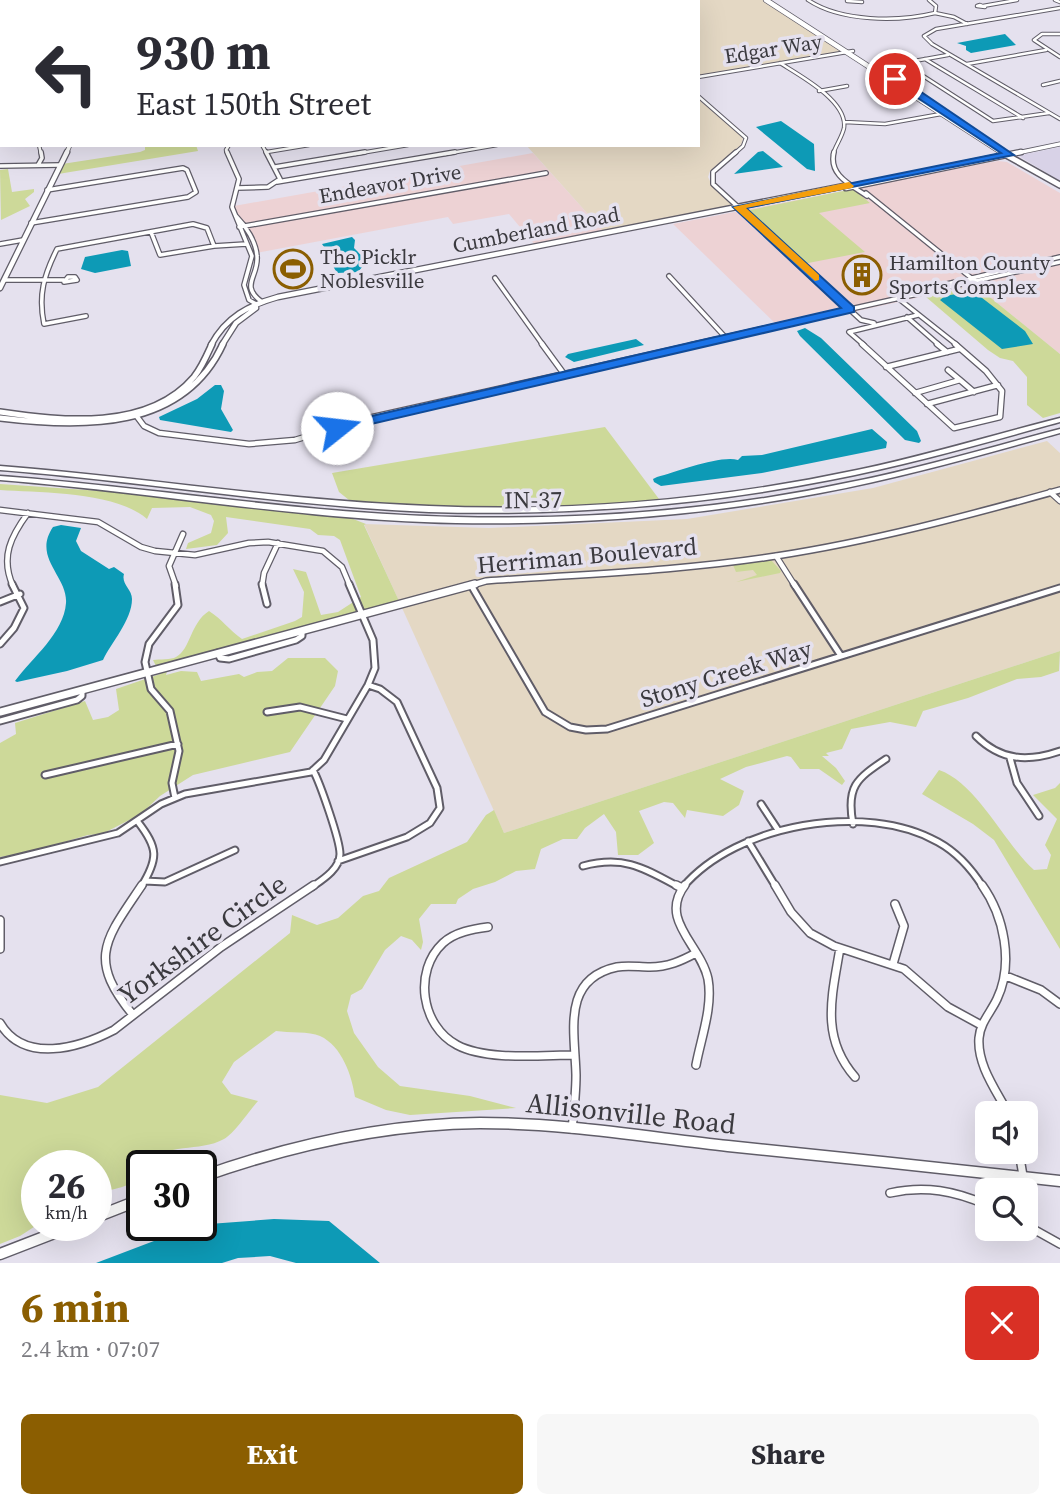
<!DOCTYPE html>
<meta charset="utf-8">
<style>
body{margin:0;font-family:"Source Serif 4",serif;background:#f7f7f7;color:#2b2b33;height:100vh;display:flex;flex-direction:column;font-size:26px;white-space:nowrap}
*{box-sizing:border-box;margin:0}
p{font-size:23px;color:#7c7c81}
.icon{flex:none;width:38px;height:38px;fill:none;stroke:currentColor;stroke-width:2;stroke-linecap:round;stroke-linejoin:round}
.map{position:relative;height:1263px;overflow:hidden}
.details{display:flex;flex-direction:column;background:#fff;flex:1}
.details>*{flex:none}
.guide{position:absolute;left:0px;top:0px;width:700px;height:147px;box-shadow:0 7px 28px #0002;background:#fff;color:#2b2b33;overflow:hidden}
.controls{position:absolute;left:975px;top:1101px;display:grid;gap:14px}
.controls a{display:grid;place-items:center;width:63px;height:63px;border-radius:10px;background:#fff;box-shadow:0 7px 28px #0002;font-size:35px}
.speed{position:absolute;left:21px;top:1150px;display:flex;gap:14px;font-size:35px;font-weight:700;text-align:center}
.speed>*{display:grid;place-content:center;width:91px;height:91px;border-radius:50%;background:#fff;box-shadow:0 7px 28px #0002;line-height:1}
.speed small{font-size:18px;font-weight:400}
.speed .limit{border:4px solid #111;border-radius:10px;background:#fff;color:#111}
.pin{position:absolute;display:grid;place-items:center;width:60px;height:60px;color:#fff;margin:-30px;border:4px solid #fff;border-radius:50%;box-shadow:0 2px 7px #0007}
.me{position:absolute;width:77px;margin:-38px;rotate:74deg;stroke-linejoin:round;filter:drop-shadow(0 0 5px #0008)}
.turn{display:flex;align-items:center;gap:24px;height:147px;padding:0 21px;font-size:32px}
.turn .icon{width:91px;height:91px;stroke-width:2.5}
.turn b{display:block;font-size:49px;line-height:60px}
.round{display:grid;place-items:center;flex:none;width:74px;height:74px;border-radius:10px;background:#f7f7f7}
.overview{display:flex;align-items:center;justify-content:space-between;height:119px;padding:0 21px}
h1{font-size:42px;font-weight:700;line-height:52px;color:#8b5e01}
.action{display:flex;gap:14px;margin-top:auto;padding:14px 21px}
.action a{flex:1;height:80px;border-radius:10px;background:#8b5e01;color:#fff;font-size:28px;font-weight:700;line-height:80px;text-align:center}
.action a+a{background:#f7f7f7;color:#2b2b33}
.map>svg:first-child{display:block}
.commercial{fill:#edd2d4}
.industrial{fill:#e4d8c4}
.built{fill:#d8d2e7}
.green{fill:#cdd999}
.water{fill:#0d9ab6}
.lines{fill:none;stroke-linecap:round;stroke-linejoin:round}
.minor-far4-casing{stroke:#605d68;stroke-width:4.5}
.minor-far3-casing{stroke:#605d68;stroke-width:6}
.minor-far2-casing{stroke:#605d68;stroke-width:7}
.minor-far1-casing{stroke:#605d68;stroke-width:9}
.minor-casing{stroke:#605d68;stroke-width:10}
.tertiary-far3-casing{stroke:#605d68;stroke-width:5}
.tertiary-far2-casing{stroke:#605d68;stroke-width:7}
.tertiary-far1-casing{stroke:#605d68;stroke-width:8}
.tertiary-casing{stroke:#605d68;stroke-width:10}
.secondary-far2-casing{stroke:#605d68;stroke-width:5}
.secondary-far1-casing{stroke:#605d68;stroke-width:7}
.secondary-casing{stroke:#605d68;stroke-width:13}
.primary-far1-casing{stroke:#605d68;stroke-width:6}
.primary-casing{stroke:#605d68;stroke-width:8}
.motorway-casing{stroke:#605d68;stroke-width:3}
.minor-far4{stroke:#fff;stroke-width:2.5}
.minor-far3{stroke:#fff;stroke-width:3.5}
.minor-far2{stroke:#fff;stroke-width:4.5}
.minor-far1{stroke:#fff;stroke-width:5}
.minor{stroke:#fff;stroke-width:7}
.tertiary-far3{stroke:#fff;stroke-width:3.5}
.tertiary-far2{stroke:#fff;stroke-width:4.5}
.tertiary-far1{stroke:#fff;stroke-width:5}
.tertiary{stroke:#fff;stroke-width:7}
.secondary-far2{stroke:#fff;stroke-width:3.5}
.secondary-far1{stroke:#fff;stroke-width:4.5}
.secondary{stroke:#fff;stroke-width:10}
.primary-far1{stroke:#fff;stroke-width:4.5}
.primary{stroke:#fff;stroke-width:5}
.motorway{fill:#fff;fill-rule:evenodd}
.route{fill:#1a73e8;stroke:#114b97;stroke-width:2}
.slow{fill:#f59e0b}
.labels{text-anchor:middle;stroke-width:7;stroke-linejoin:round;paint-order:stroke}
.far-street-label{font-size:21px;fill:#3b3a3f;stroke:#e5e1ee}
.far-poi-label{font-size:21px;fill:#3b3a3f;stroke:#e5e1ee;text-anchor:start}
.street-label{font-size:24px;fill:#3b3a3f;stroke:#e5e1ee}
.near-street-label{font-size:28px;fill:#3b3a3f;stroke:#e5e1ee}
</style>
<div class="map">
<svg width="1060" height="1263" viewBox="0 0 1060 1263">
<rect width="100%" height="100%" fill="#e5e1ee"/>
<!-- commercial -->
<path class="commercial" d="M533,153l71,79 -68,14 -27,-32 -56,10 -5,-7 -192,36 -22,-47z
M998,161l9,1 53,31v161l-85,-69 -195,43 -107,-104z"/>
<!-- industrial -->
<path class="industrial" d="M567,0h197l77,52 -143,24v-74h-143z
M698,99l40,32 5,8 -2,6 -31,26 -2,6 5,10 18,17 -2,3 -125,25 -78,-87h172z
M1047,441l13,12v198l-556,182 -140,-309 125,4 198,-9 186,-31z"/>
<!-- built -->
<path class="built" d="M1060,147v34l-41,-25 2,-1z"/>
<!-- green -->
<path class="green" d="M145,145h51l2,6 -140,23 4,-10 78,-12 5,-2z
M8,169l4,23 22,-3v3l-9,7 5,7 -29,14 -1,-50z
M853,189l17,14 -51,10 46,39 -62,12 -58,-53z
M975,285l85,69v59l-17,5 -16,-13v-28l-14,-16 -13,-3 -12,-8 -62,-53z
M605,427l54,72 -17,5 -150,6 -138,-6 -15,-12 -7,-19z
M0,484l144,10 204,23 18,7 -2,1 35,76 -230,63 -3,11 15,-4 16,1 4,9 38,-7 5,3 13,-5 15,-1 16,-13h37l13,13 -3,15 -45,66 -97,23 -33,21 -19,18 -39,20 -14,1 -62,18 -26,4v-114l16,-9 -1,-11 70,-22 8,19 15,-3 11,-7 -3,-21 44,-15 -7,-14c7,-1 18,0 23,-3 15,-8 14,-34 33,-46 13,8 20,19 33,28l53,-18 7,-4 2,-25 -11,-23 13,3 15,43 17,-3 23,-15 -21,-57 -6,-4 -16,-1 -8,-6 -84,-12 2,16 -11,12 -31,4 2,-6 23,-10 3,-12 -3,-6 -21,-8 -38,1 -5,11c-32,-28 -106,-26 -147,-29z
M771,560l10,11 -1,2 -44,9 21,-7 -4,-5 -17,2 -3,-7z
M1060,651l-1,20 -18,6 -24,2 -49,19 -45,13 -7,16 -26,-5 -39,7 -9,20 -16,4 3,3h-7l14,12 9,13 -3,4 -23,-16h-19l-9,-12 -4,-1 -41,11 -26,12 24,12 -5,14 -16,11 -36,-6 -2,8 -12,-15 -9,-1 -25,9 15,32 -16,12h-20l-2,-23 -12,-18 -19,14 -8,11h-14l-22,10 -6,20 -19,2 -21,11 -22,7 -15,10 -2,5h-25l-12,15 4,23 -2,8 -9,-10 -11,-4 -16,14 -23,39 -11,6 -4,16 7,22 24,34 22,19 70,10 46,12 -106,7 -24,-5 -31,-13c-3,-21 -13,-51 -35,-61 -11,-5 -31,-3 -44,-5l-42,31 -12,20 9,12 27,7c-9,10 -24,33 -34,38 -25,14 -58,2 -78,26l-4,1c0,21 -30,23 -46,27v-27h-59v59l-17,11 -20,8v-149l47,8 51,-16 192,-154 2,-18 25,10 21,-7 25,-22 16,-5 10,-13 78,-36 19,-27 8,-5 10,23z
M939,770c38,13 65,73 95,100l13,-1 4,-14 -6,-10 12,-26 -24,-24 22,-7 5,-5v166l-66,-109 -21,-16 -51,-30z"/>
<!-- water -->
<path class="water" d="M1005,34l11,11 -45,8 -5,-3v-4l-9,-3z
M781,121l33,23 1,27 -8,-2 -51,-42z
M763,151l20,16 -49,7 24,-22z
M352,237l3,3 -1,8 13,13 -9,11 -21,1 -4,-7 7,-10 -13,-5 -5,-7z
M122,250l6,1 3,15 -36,7 -14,-4 4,-12z
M973,291l52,40 8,13 -31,5 -62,-49 5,-4z
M805,328l16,10 96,93 4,10 -2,2 -14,-3 -105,-104 -3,-5z
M636,339l8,6 -70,17 -9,-5 3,-3z
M215,385h6l3,6 -3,18 12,21 -2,2 -71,-12 -1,-3 38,-18z
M872,429l15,13 -1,6 -124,25 -101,13 -7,-4 -1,-3 4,-2c20,-5 63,-22 81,-17l4,-4 20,-1z
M61,525l20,3 -5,13 5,10 28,18 5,-2 10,7c-3,10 8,15 8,25 0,21 -21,44 -29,61l-36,11 -50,11 -2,-1c17,-23 49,-48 51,-78 2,-27 -34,-45 -13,-76z
M274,1219l55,2 51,42h-84l-26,-7 -32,2 -16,5h-126l100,-38z"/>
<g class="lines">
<defs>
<path id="minor-far4" d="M283,0l10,2
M357,0l9,2
M458,0l2,2
M808,0c33,22 90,22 127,13
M929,0l7,6 -1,7
M1055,0l5,2
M847,1l15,1
M392,2l13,-2
M980,5l5,2 -8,-1z
M983,6l34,-6
M1060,8l-124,21 -12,7 8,8 128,75
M935,13l19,4 13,7
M1060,34h-18l-8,6 26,17
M948,55l-45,8 90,58 56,-8
M925,59l98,59
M780,63c19,12 68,38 64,65 -2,9 -8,17 -11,26
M967,64l79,-14
M698,77l155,-26
M1043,85l17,-4
M819,91l28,-5
M698,96l48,42 -3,8 -9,8
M845,122l40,2 56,-10
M39,145l2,9
M262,145l5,9
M267,152l42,-7
M228,154l-2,-4 3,-5
M355,154l53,-9
M445,154l52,-9"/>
<path id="minor-far3" d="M227,152l12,27 -7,28 20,49 -8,29 5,15 7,4
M736,152l-23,20v12l148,136 13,3
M834,152c-6,23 17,33 33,44
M38,165l4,-7 -1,-6
M0,166l60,-1
M275,167l90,-15
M277,182l178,-30
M237,188l31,-1 12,-8 -14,-27
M866,193l109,88
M236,216c10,10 20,26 21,40 2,21 -18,29 5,46
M31,223l157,-26 8,-5 -9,-22 -4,-2 -136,22
M239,227l307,-54
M151,232l9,23 54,-9
M0,244l23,-4
M669,276l57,62
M68,277h7l2,3 -13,2z
M495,278l48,67
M4,280h60
M947,284l113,-27
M899,299l58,46
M86,316l-42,8c-6,-29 0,-49 13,-75l136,-25 14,4 7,18 32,-2
M907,317l32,28
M690,345l370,-83
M864,345l-15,-13 69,-17"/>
<path id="minor-far2" d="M542,344l22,30
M862,344l92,84 46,-11 2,-26 -16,-20 -31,-27
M937,344l10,8
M886,367l73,-18
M948,370l12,10
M915,393l45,-13 14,12
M927,404l71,-19
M135,414l9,12 15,7 90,11 46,-4 69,-21 334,-75
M1050,492l10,9
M0,510l98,12 43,25 14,4 40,4 54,-12 19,-1 55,9 19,16 8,19
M776,556l19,30
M13,586c-13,-29 -2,-50 15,-73
M176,586l-7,-20 14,-32
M262,586l2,-13 14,-30"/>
<path id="minor-far1" d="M262,584l5,20
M794,584l47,72
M471,585l74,127 25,15 16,3 21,-1 453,-141
M0,602l20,-8
M0,644l14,-16 10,-20 -12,-24
M218,653l2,5 9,1 67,-19 6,-4v-5
M267,712l33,-5 47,12
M0,721l77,-21 5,-4v-6
M976,736c25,25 52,26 84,15
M1010,758l7,25 22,33
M45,775l133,-31
M175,798l-3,-15 7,-32 -9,-40 -19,-22 -6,-27 4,-18 29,-39 -3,-21
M761,804l17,26
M138,822c20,26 21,36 3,65
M853,824c-7,-37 3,-45 33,-65
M748,841l28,46
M338,861l69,-24 23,-14 10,-15 -3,-20 -40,-86 -17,-13 -12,-4
M0,862l118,-29 43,-29 24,-10 126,-22 13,-12 44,-75 7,-17 -2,-28 -24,-56
M583,866c41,-11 61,2 96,21
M145,881l20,1 70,-32
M312,887c10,-7 28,-18 28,-33 0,-14 -20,-71 -27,-84
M683,887c53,-63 183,-86 255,-45 20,11 33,26 45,45"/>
<path id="minor" d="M676,885l6,3
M685,885c-27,35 16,60 23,94 5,28 -7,59 -12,86
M775,885l16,27 19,21 24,13 70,23 44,38 33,18
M982,885c22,31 32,78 15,114 -6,13 -17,24 -18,39 -2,27 17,52 29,75
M0,920v29
M488,927c-15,2 -33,5 -45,16 -30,28 -22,83 14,102 30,16 85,10 118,10
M840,948c-8,48 -20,89 15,129
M893,964l11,-38 -9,-22
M1006,976l35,14 19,14
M133,1015c-47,-57 -27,-76 9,-130
M0,1023c24,41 79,25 114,7l107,-83 93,-62
M572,1129c2,-18 4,-36 4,-54 -1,-43 -15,-96 41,-108 11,-2 22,0 33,0 18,0 31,-6 46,-14
M1019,1152l10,59 -1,15
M890,1193c35,-8 65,-2 97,12
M1026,1225l34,19"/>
<path id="tertiary-far3" d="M547,2l13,-2
M1012,154l48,-10"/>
<path id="tertiary-far2" d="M846,188l175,-36
M211,345c15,-28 38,-40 67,-48l571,-112
M222,345l14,-22 20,-15 -1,-3"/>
<path id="tertiary-far1" d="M0,412c62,9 148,19 194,-35 8,-10 13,-22 18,-33
M0,418c82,10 183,13 223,-74
M469,586l17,-5c97,-7 194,-10 290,-25 97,-15 190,-40 284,-66"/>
<path id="tertiary" d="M0,712l475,-128"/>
<path id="secondary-far2" d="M132,2l8,-2
M154,2l2,-2
M66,154l4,-9"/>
<path id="secondary-far1" d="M0,288l67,-136"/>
<path id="secondary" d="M201,1177c90,-32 183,-53 279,-54 83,0 166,14 248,23 111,11 221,23 332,35
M96,1217l46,-18
M0,1254l75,-29"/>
<path id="primary-far1" d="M766,0l238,154"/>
<path id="primary" d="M1001,152l59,33"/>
<path id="motorway" d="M1060,418v4c-76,21 -152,43 -230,58 -132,26 -267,36 -401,32 -144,-6 -286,-31 -429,-42v-4c143,11 285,35 429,40 143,6 287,-6 428,-36 68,-14 135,-35 203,-52z
M1060,429v4c-79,22 -159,45 -240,60 -120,23 -242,32 -364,30 -153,-3 -304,-31 -456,-43v-4c152,11 303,38 456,41 132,3 266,-7 395,-35 71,-14 140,-35 209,-53z"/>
</defs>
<!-- minor-far4 casing -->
<use href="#minor-far4" class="minor-far4-casing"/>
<!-- minor-far3 casing -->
<use href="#minor-far3" class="minor-far3-casing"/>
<!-- minor-far2 casing -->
<use href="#minor-far2" class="minor-far2-casing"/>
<!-- minor-far1 casing -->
<use href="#minor-far1" class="minor-far1-casing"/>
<!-- minor casing -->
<use href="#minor" class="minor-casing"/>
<!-- tertiary-far3 casing -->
<use href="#tertiary-far3" class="tertiary-far3-casing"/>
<!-- tertiary-far2 casing -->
<use href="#tertiary-far2" class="tertiary-far2-casing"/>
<!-- tertiary-far1 casing -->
<use href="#tertiary-far1" class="tertiary-far1-casing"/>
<!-- tertiary casing -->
<use href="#tertiary" class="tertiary-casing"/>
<!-- secondary-far2 casing -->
<use href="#secondary-far2" class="secondary-far2-casing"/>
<!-- secondary-far1 casing -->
<use href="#secondary-far1" class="secondary-far1-casing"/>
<!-- secondary casing -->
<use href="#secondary" class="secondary-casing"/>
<!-- primary-far1 casing -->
<use href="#primary-far1" class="primary-far1-casing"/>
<!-- primary casing -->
<use href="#primary" class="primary-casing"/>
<!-- motorway casing -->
<use href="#motorway" class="motorway-casing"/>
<!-- minor-far4 -->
<use href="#minor-far4" class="minor-far4"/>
<!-- minor-far3 -->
<use href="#minor-far3" class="minor-far3"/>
<!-- minor-far2 -->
<use href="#minor-far2" class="minor-far2"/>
<!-- minor-far1 -->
<use href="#minor-far1" class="minor-far1"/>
<!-- minor -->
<use href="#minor" class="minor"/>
<!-- tertiary-far3 -->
<use href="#tertiary-far3" class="tertiary-far3"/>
<!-- tertiary-far2 -->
<use href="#tertiary-far2" class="tertiary-far2"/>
<!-- tertiary-far1 -->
<use href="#tertiary-far1" class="tertiary-far1"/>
<!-- tertiary -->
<use href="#tertiary" class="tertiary"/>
<!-- secondary-far2 -->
<use href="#secondary-far2" class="secondary-far2"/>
<!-- secondary-far1 -->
<use href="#secondary-far1" class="secondary-far1"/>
<!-- secondary -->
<use href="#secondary" class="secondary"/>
<!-- primary-far1 -->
<use href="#primary-far1" class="primary-far1"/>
<!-- primary -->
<use href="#primary" class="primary"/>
<!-- motorway -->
<use href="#motorway" class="motorway"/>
</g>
<!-- route -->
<path class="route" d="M892,77h7l115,78 -268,53 108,99v5l-517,120 -6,-4 6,-4 504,-116 -108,-101 268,-54 -109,-72z"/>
<!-- slow -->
<path class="slow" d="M849,182l5,4 -2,2 -106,20 73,67v5l-4,1 -82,-74z"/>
<!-- icons -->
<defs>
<symbol id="stadium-ring" viewBox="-11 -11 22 22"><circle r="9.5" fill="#e5e1ee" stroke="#8b5e01" stroke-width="1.5"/><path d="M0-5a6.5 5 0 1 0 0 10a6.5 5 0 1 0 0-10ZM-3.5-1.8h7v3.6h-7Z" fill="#8b5e01"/></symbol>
<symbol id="building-ring" viewBox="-11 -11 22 22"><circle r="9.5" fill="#e5e1ee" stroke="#8b5e01" stroke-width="1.5"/><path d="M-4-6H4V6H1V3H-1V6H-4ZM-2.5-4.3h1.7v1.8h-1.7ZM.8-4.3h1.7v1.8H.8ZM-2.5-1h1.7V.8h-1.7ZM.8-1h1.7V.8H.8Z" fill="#8b5e01"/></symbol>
</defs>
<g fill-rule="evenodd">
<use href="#stadium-ring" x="271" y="247" width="44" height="44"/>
<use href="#building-ring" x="840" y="253" width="44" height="44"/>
</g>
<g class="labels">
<!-- far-street labels -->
<g class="far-street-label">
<text transform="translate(773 49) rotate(-9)" y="7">Edgar Way</text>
<text transform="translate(390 184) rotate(-10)" y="7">Endeavor Drive</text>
<text transform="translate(536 230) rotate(-11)" y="7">Cumberland Road</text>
</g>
<!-- far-poi labels -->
<g class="far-poi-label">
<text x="320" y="264">The Picklr<tspan x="320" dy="24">Noblesville</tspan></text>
<text x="889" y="270">Hamilton County<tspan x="889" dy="24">Sports Complex</tspan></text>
</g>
<!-- street labels -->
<g class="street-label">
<text transform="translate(533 500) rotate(-1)" y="8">IN-37</text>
<text transform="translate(587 556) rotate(-5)" y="8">Herriman Boulevard</text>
<text transform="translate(726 674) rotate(-17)" y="8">Stony Creek Way</text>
</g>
<!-- near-street labels -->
<g class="near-street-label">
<text transform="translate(202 939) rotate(-36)" y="10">Yorkshire Circle</text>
<text transform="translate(631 1113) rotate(6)" y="10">Allisonville Road</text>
</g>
</g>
</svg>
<div class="controls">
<a><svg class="icon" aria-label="sound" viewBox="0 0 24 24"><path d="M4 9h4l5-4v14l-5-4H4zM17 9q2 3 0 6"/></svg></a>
<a><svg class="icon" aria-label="search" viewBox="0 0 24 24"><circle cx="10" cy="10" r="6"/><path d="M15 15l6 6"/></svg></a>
</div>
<div class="speed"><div>26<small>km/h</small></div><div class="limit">30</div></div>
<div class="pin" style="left:895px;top:79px;background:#d93025"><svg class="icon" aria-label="arrive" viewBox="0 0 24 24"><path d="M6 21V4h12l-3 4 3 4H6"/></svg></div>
<svg class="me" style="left:337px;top:428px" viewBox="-20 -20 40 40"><circle r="19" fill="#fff"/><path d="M0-13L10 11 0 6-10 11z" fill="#1a73e8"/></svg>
<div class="guide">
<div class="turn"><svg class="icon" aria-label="left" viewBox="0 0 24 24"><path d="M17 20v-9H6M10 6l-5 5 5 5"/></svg><div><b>930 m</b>East 150th Street</div></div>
</div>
</div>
<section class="details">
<div class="overview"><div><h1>6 min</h1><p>2.4 km · 07:07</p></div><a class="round" style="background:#d93025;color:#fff"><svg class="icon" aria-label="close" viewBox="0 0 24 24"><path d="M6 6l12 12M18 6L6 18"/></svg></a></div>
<div class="action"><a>Exit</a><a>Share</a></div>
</section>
